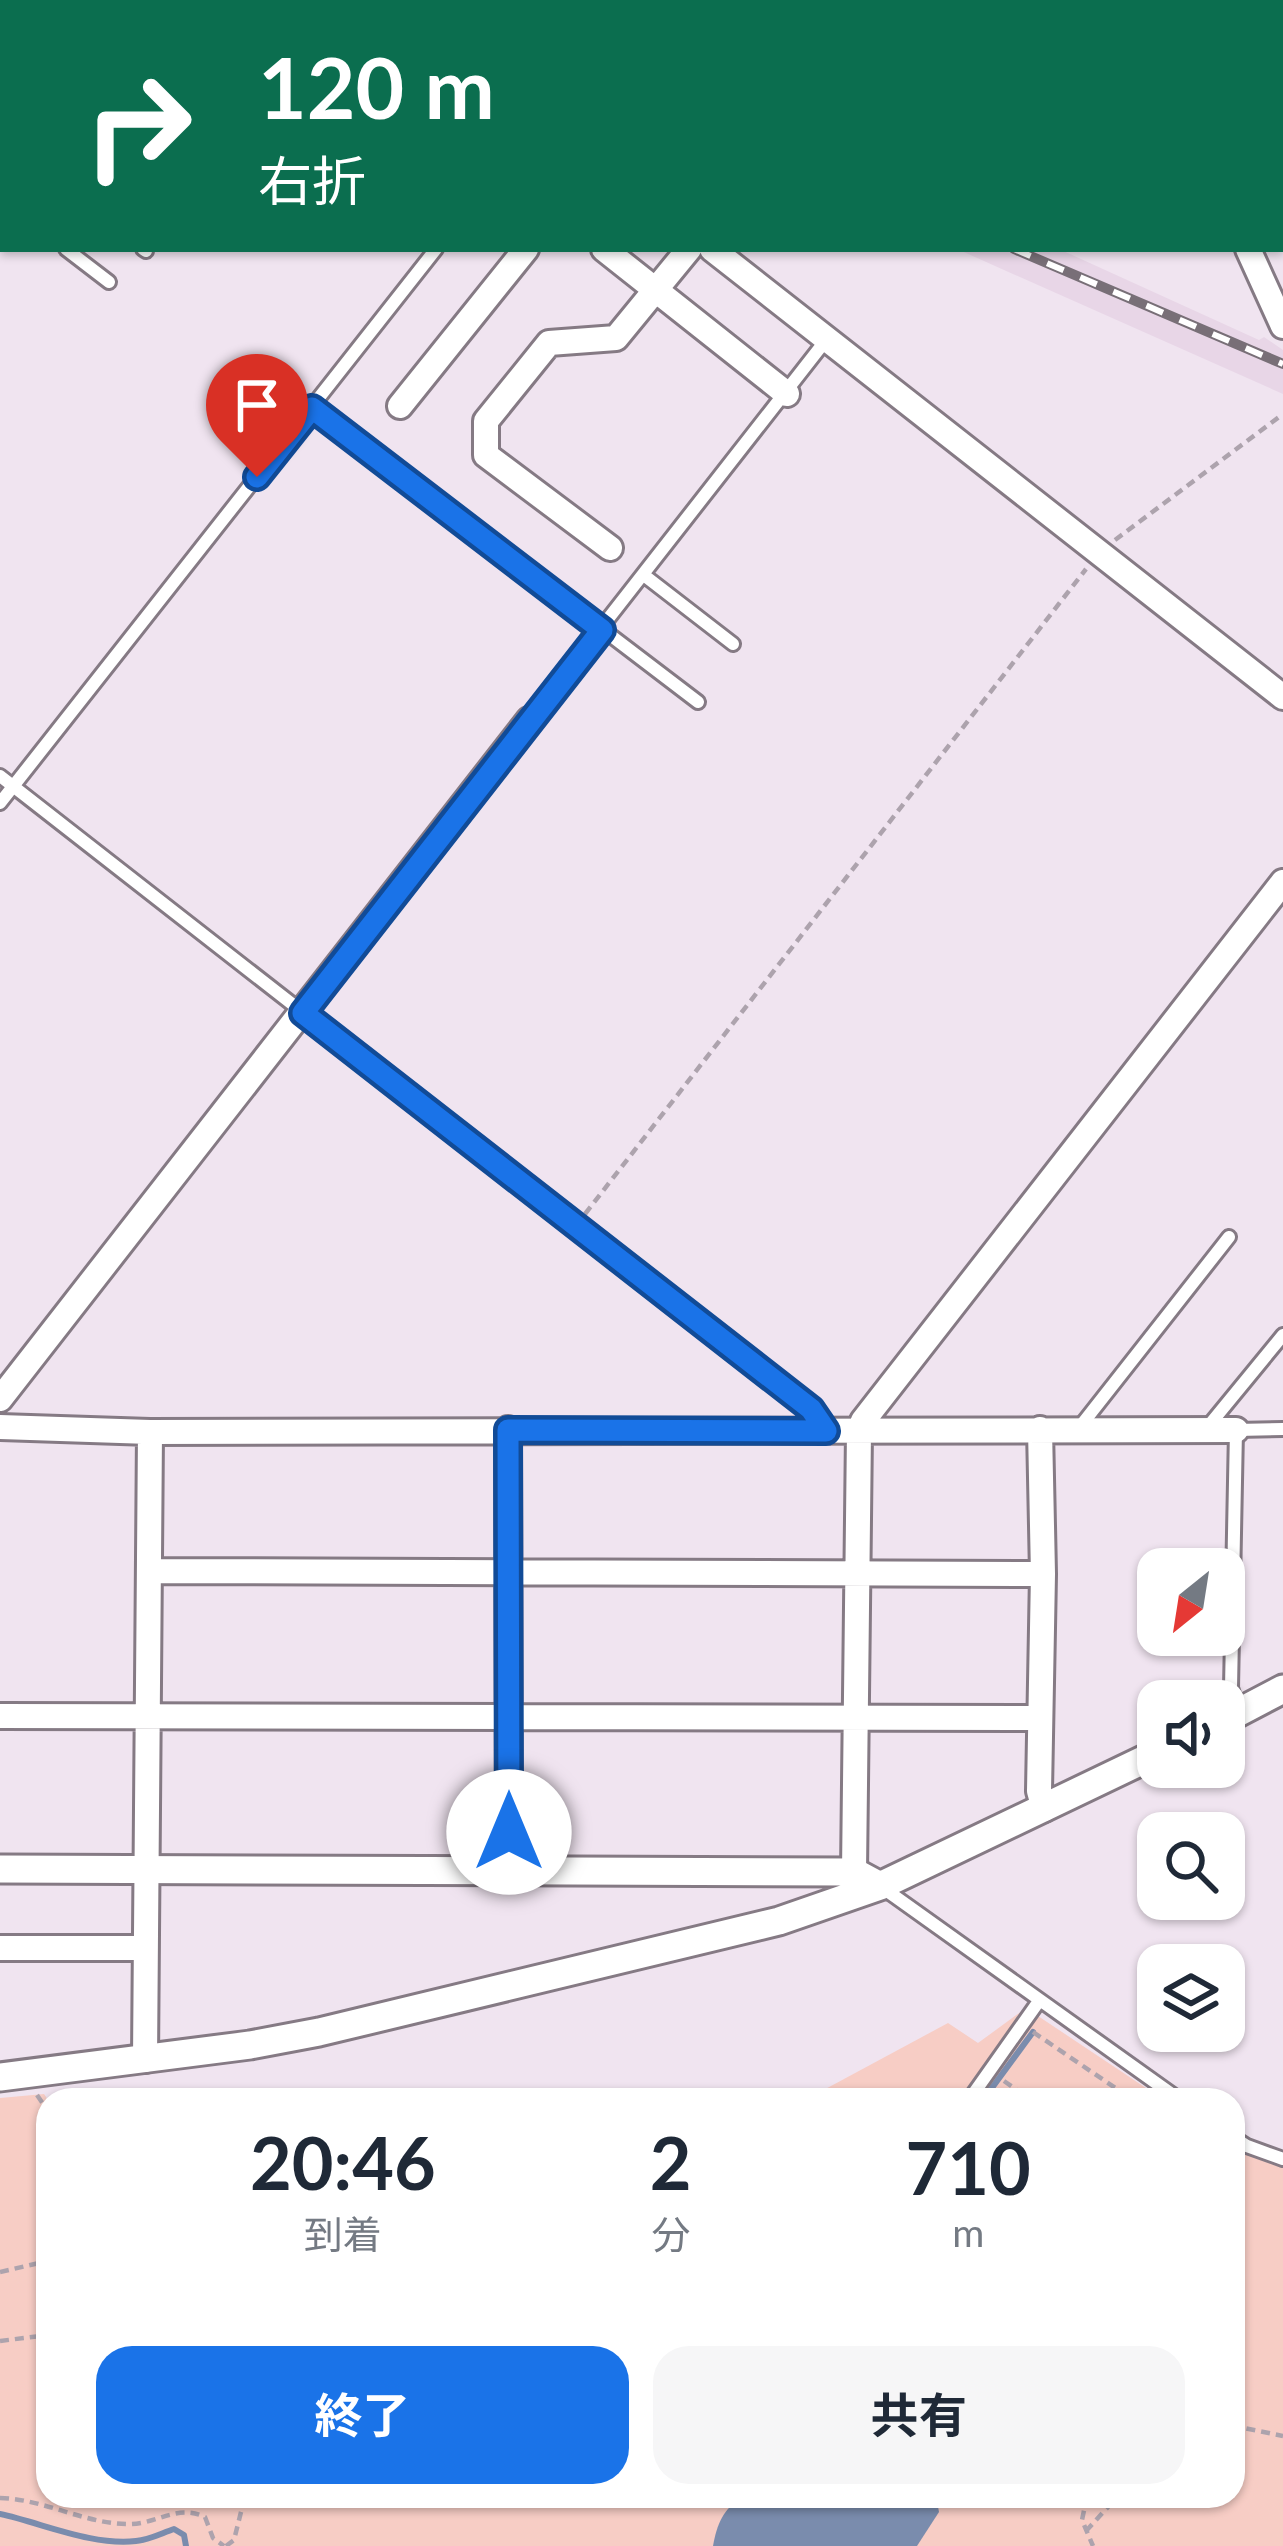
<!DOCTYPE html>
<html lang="ja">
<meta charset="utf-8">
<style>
body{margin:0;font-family:Lato,"Noto Sans JP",sans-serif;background:#f6f6f7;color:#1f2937;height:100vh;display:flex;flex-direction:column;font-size:45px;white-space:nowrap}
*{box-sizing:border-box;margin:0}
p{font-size:39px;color:#747a83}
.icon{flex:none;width:66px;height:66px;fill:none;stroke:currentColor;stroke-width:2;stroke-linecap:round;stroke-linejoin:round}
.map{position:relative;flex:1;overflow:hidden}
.side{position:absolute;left:36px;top:2088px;width:1209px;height:420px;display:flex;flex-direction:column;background:#fff;border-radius:36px;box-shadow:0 3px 9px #0004}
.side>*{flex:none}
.hud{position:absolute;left:0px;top:0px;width:1284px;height:252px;box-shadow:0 3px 9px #0004;background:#0b6e4f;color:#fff;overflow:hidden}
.needle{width:78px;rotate:210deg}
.controls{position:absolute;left:1137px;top:1548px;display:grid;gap:24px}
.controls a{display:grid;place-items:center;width:108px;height:108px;border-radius:24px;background:#fff;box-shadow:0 3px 9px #0004;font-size:60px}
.pin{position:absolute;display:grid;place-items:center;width:102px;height:102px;color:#fff;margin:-123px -51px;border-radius:50% 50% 50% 0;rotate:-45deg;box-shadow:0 0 12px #0007}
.pin .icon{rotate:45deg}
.me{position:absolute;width:132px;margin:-66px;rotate:0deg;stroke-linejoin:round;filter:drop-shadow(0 0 9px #0008)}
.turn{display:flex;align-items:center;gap:42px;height:252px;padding:0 60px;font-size:54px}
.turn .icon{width:156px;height:156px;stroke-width:2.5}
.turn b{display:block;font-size:84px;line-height:102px}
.eta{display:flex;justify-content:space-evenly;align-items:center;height:204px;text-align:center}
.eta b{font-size:72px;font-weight:700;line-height:84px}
.cta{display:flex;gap:24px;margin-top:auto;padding:24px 60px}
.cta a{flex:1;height:138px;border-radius:36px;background:#1a73e8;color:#fff;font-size:48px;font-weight:700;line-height:138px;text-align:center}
.cta a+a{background:#f6f6f7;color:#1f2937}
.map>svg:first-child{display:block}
.built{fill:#e8d6e7}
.green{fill:#f7cdc5}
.water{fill:#7a8cad}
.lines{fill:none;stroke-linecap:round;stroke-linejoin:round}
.stream{stroke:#7a8cad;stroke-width:6}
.service-casing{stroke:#857a84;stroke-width:18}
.minor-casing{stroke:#857a84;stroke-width:30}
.tertiary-casing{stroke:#857a84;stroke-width:33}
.path{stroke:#ada3ad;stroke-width:4.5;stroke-dasharray:9 6;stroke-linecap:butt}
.service{stroke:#fff;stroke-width:12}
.minor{stroke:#fff;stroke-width:24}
.tertiary{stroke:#fff;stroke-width:27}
.rail-casing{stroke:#786f77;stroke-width:10}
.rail{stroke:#fff;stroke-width:6;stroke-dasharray:18;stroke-linecap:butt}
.route-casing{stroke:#114b97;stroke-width:30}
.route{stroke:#1a73e8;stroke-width:21}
</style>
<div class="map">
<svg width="1283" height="2546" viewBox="0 0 1283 2546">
<rect width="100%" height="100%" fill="#f0e4f0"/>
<!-- built -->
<path class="built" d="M957,249h102l200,91 5,-3 19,13v44z"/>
<!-- green -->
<path class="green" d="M1026,2008l138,92h-359l143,-77 30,20z
M44,2094l4,6v396h1185v-350l50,21v379h-1283v-448z"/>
<!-- water -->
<path class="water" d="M745,2496h191l3,16 -22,34h-204c4,-23 11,-39 32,-50z"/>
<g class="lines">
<!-- stream -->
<path class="stream" d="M983,2100l50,-68
M0,2514c42,9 92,32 136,27 13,-1 26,-8 38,-12l10,6 2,11"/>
<defs>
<path id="service" d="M542,0l6,3
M160,3l3,-3
M505,3l3,-3
M0,38l3,2
M0,138l3,3
M0,188l3,2
M0,209l3,-4
M66,249l43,33
M143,249l3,2
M312,408l386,294
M645,576l88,68
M529,720l297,-380
M0,776l811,633 15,21
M0,803l436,-554
M1079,1428l150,-191
M1206,1429l77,-94
M1239,1711l-8,-23 5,-258 47,-1
M883,1888l297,212
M969,2100l70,-99
M1233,2137l14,9 36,13"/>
<path id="minor" d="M297,0l7,3
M1135,0l1,3
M604,249l183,145
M712,249l571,448
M1248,249l35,77
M400,406l126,-157
M610,548l-124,-93v-34l63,-78 67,-5 73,-89
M0,1399l529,-679
M0,1427l150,5 1086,-2
M508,1429l1,442
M1040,1429l3,145 -4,217 5,18
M149,1571l894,3
M0,1716l1039,2
M854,1872l5,-441 4,-10 420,-539
M0,1948h145
M145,2060l5,-628"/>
<path id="tertiary" d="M1224,1720l59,-31
M0,1869l854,3 26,14
M0,2077l250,-32 69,-13 460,-111 101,-35 278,-133"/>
</defs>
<!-- service casing -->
<use href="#service" class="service-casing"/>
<!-- minor casing -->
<use href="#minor" class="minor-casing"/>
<!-- tertiary casing -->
<use href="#tertiary" class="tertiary-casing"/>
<!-- path -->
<path class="path" d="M1115,540l168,-126
M585,1214l501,-645
M1033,2032l100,68
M1004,2081l27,19
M37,2095l11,16
M926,2100l26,-5
M0,2272l48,-11
M0,2341l48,-6
M1233,2422l11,6 39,8
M1087,2496l-5,24 11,26
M0,2498c45,1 86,27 131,26 28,-1 47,-20 74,-7l8,21 11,8
M1086,2531l32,-35
M226,2546l8,-6 11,-44"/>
<!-- service -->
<use href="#service" class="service"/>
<!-- minor -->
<use href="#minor" class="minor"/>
<!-- tertiary -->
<use href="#tertiary" class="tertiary"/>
<defs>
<path id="rail" d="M409,0l8,3
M442,0l7,3
M1014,249l269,115"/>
</defs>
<!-- rail casing -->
<use href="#rail" class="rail-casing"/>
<!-- rail -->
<use href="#rail" class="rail"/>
</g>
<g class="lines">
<defs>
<path id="route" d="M257,477l55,-69 290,222 -299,383 508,396 15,22 -318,-1 1,402"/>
</defs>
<!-- route casing -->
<use href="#route" class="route-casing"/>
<!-- route -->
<use href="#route" class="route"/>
</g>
</svg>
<div class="controls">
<a><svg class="needle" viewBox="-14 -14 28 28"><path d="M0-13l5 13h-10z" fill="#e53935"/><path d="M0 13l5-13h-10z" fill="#747a83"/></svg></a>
<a><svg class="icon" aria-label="sound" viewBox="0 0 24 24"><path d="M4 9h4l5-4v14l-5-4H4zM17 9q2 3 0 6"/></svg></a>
<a><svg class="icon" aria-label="search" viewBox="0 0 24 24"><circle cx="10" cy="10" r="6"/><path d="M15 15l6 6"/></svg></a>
<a><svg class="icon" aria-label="layers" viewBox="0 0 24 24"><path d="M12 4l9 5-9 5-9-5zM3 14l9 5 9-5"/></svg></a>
</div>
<div class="pin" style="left:257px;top:477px;background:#d93025"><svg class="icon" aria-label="arrive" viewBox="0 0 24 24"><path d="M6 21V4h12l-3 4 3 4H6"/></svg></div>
<svg class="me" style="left:509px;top:1832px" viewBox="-20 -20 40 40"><circle r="19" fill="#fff"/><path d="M0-13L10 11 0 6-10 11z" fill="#1a73e8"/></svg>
<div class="hud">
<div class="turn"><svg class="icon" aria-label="right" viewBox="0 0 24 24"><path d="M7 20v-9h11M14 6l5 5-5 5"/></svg><div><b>120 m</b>右折</div></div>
</div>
<section class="side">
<div class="eta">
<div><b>20:46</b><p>到着</p></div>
<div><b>2</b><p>分</p></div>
<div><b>710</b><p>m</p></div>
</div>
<div class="cta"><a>終了</a><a>共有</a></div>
</section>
</div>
